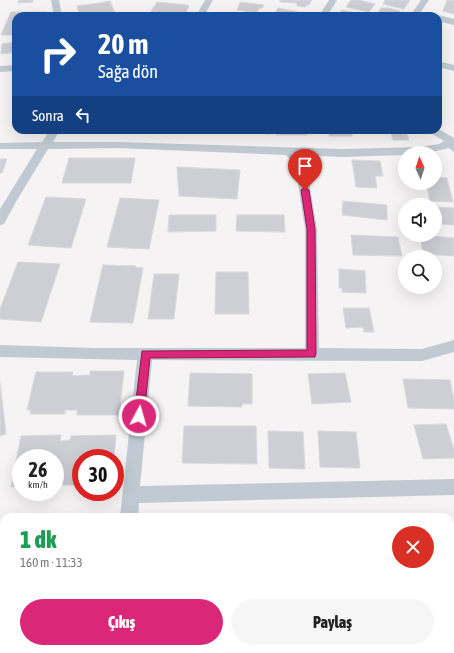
<!DOCTYPE html>
<html lang="tr">
<meta charset="utf-8">
<style>
body{margin:0;font-family:"Asap Condensed",sans-serif;background:#f6f6f6;color:#222;height:100vh;display:flex;flex-direction:column;font-size:15px;white-space:nowrap}
*{box-sizing:border-box;margin:0}
p{font-size:13px;color:#767676}
.icon{flex:none;width:22px;height:22px;fill:none;stroke:currentColor;stroke-width:2;stroke-linecap:round;stroke-linejoin:round}
.map{position:relative;flex:1;overflow:hidden}
.sheet{position:absolute;left:0px;top:513px;width:454px;height:140px;display:flex;flex-direction:column;background:#fff;border-radius:12px 12px 0 0;box-shadow:0 4px 16px #0002}
.sheet>*{flex:none}
.guide{position:absolute;left:12px;top:12px;width:430px;height:122px;border-radius:12px;box-shadow:0 4px 16px #0002;background:#1a4fa0;color:#fff;overflow:hidden}
.needle{width:26px;rotate:357deg}
.controls{position:absolute;left:398px;top:146px;display:grid;gap:8px}
.controls a{display:grid;place-items:center;width:44px;height:44px;border-radius:50%;background:#fff;box-shadow:0 4px 16px #0002;font-size:20px}
.speed{position:absolute;left:12px;top:449px;display:flex;gap:8px;font-size:20px;font-weight:700;text-align:center}
.speed>*{display:grid;place-content:center;width:52px;height:52px;border-radius:50%;background:#fff;box-shadow:0 4px 16px #0002;line-height:1}
.speed small{font-size:10px;font-weight:400}
.speed .limit{border:6px solid #d22;background:#fff;color:#111}
.pin{position:absolute;display:grid;place-items:center;width:34px;height:34px;color:#fff;margin:-41px -17px;border-radius:50% 50% 50% 0;rotate:-45deg;box-shadow:0 0 4px #0007}
.pin .icon{rotate:45deg}
.me{position:absolute;width:44px;margin:-22px;rotate:6deg;stroke-linejoin:round;filter:drop-shadow(0 0 3px #0008)}
.turn{display:flex;align-items:center;gap:14px;height:84px;padding:0 20px;font-size:18px}
.turn .icon{width:52px;height:52px;stroke-width:2.5}
.turn b{display:block;font-size:28px;line-height:34px}
.then{display:flex;align-items:center;height:38px;padding:0 20px;background:#0003;gap:8px;font-size:15px}
.round{display:grid;place-items:center;flex:none;width:42px;height:42px;border-radius:21px;background:#f6f6f6}
.overview{display:flex;align-items:center;justify-content:space-between;height:68px;padding:0 20px}
h1{font-size:24px;font-weight:800;line-height:30px;color:#1e9e55}
.action{display:flex;gap:8px;margin-top:auto;padding:8px 20px}
.action a{flex:1;height:46px;border-radius:24px;background:#db2777;color:#fff;font-size:16px;font-weight:800;line-height:46px;text-align:center}
.action a+a{background:#f6f6f6;color:#222}
.map>svg:first-child{display:block}
.building{fill:#cdcfd5;stroke:#d7d9de}
.lines{fill:none;stroke-linecap:round;stroke-linejoin:round}
.street{fill:#c1cad2;fill-rule:evenodd}
.route{fill:#db2777;stroke:#8e194d}
</style>
<div class="map">
<svg width="454" height="653" viewBox="0 0 454 653">
<rect width="100%" height="100%" fill="#f5f3f3"/>
<!-- building -->
<path class="building" d="M19,0h14v2l-15,1z
M279,0h33l-3,5h-3l-1,2 -8,-1v-3l-17,-1 1,-2z
M351,0h8l16,4 -6,8 -23,-5z
M385,0h25l-6,9 -21,-5z
M447,0l7,1v13l-11,-3z
M106,2l4,-1 6,15h-36l-3,-10z
M157,2l30,3 2,1 -5,10h-36z
M240,2l24,3 -2,3h-3l-2,5 -20,-3z
M278,8l26,5 -2,3h-27l2,-3h-2z
M381,8h8l11,3 -3,5h-21z
M342,10l19,4 -1,2h-22z
M11,12h35l-2,4h-28v19h-15z
M16,42v10l-15,2 1,-10z
M155,130h33l-1,2z
M203,130h29v3h-29z
M238,130h32v4l-32,-2z
M275,130h34v1h-2v4h-31z
M328,130h24v6h-23z
M390,130l16,1 3,9h-16z
M69,158h66l-4,25h-69z
M0,159h7l-5,14h-2z
M352,160l28,1 3,15h-8l2,12 -21,-1z
M177,167l63,3 -3,29 -58,-3z
M435,177l12,1 6,24 -23,-1 -4,-18h9z
M46,197l40,2 -15,49 -43,-3z
M120,198l39,2 -10,49 -42,-2z
M343,201l44,4v15l-45,-5z
M435,207l19,1v17l-19,-1z
M169,215h47v16l-48,1z
M237,215h47l1,17 -49,-1z
M351,235l47,2 4,19 -49,-1z
M423,235l31,3v18l-31,-2 -2,-14 2,1z
M18,262l42,2 -19,58 -41,-3v-10z
M103,265l33,1 -1,1 8,1 -10,55 -43,-1z
M339,269l26,2 1,22 -24,-1v-4h-3z
M216,272h32l1,42h-34z
M154,274h25l-5,45h-26z
M343,308h26l5,24h-10l-1,-5 -17,1z
M90,371h34l-5,44h-42v-5h-12v4h-35l1,-4h-4l9,-38h37l-1,4 18,-1z
M190,373l62,1v30h-10v3l-54,-1z
M345,373l6,29 -39,2 -4,-30z
M403,379l47,1 4,20v9l-46,-1z
M0,383l6,51 -6,2z
M446,424l8,26v8l-31,1 -9,-34z
M184,426h72l1,38 -75,-1z
M268,431l35,1 2,37 -36,-1z
M318,431l38,1 4,36 -40,-1z
M61,435l-1,6 10,-1 1,-4 45,-1 -2,23h-33v27h-26v-27h-34v28l-10,1 10,-51z
M4,626v23h81l-1,4h-84z
M164,649h37v4h-38z
M225,649h39v4h-39z"/>
<g class="lines">
<!-- street -->
<path class="street" d="M51,0h8l3,16h-8z
M205,0h8l-9,16h-8z
M329,0h8l-10,16h-8z
M421,0h8l-11,16h-8z
M438,15l16,4v6l-16,-4v-5h-2z
M438,61l16,4v6l-16,-4z
M16,65v6l-16,1v-6z
M438,129l16,9v14l-5,-4 -21,5h-23v2l-62,2 -45,-2 8,9 11,65 2,119 103,1 32,-9v12l-32,9 -270,-1 -12,126 314,-7v16l-315,8 -1,14h-18l17,-157 -137,-3v-12l93,3h212v-119l-10,-64 -9,-10 -168,-7 -70,1 -31,51 -13,24 -4,1v-16l37,-60h-37v-6l42,-1 8,-12h10l-7,12h65l225,7 76,-2 20,-3 5,-3 -18,-11z
M454,607v23l-4,2v-23z
M111,649h20v4h-20z
M414,649h22l-2,4h-22z"/>
</g>
<!-- route -->
<path class="route" d="M305,187l4,3 6,39 1,125 -1,3 -165,1 -6,58 -2,4 -3,1 -4,-1 -1,-4 8,-65 165,-1v-121l-6,-39z"/>
</svg>
<div class="controls">
<a><svg class="needle" viewBox="-14 -14 28 28"><path d="M0-13l5 13h-10z" fill="#e53935"/><path d="M0 13l5-13h-10z" fill="#767676"/></svg></a>
<a><svg class="icon" aria-label="sound" viewBox="0 0 24 24"><path d="M4 9h4l5-4v14l-5-4H4zM17 9q2 3 0 6"/></svg></a>
<a><svg class="icon" aria-label="search" viewBox="0 0 24 24"><circle cx="10" cy="10" r="6"/><path d="M15 15l6 6"/></svg></a>
</div>
<div class="speed"><div>26<small>km/h</small></div><div class="limit">30</div></div>
<div class="pin" style="left:305px;top:190px;background:#d93025"><svg class="icon" aria-label="arrive" viewBox="0 0 24 24"><path d="M6 21V4h12l-3 4 3 4H6"/></svg></div>
<svg class="me" style="left:139px;top:416px" viewBox="-20 -20 40 40"><circle r="17" fill="#db2777" stroke="#fff" stroke-width="3"/><path d="M0-11L8 9 0 5-8 9z" fill="#fff"/></svg>
<div class="guide">
<div class="turn"><svg class="icon" aria-label="right" viewBox="0 0 24 24"><path d="M7 20v-9h11M14 6l5 5-5 5"/></svg><div><b>20 m</b>Sağa dön</div></div>
<div class="then">Sonra<svg class="icon" aria-label="left" viewBox="0 0 24 24"><path d="M17 20v-9H6M10 6l-5 5 5 5"/></svg></div>
</div>
<section class="sheet">
<div class="overview"><div><h1>1 dk</h1><p>160 m · 11:33</p></div><a class="round" style="background:#d93025;color:#fff"><svg class="icon" aria-label="close" viewBox="0 0 24 24"><path d="M6 6l12 12M18 6L6 18"/></svg></a></div>
<div class="action"><a>Çıkış</a><a>Paylaş</a></div>
</section>
</div>
